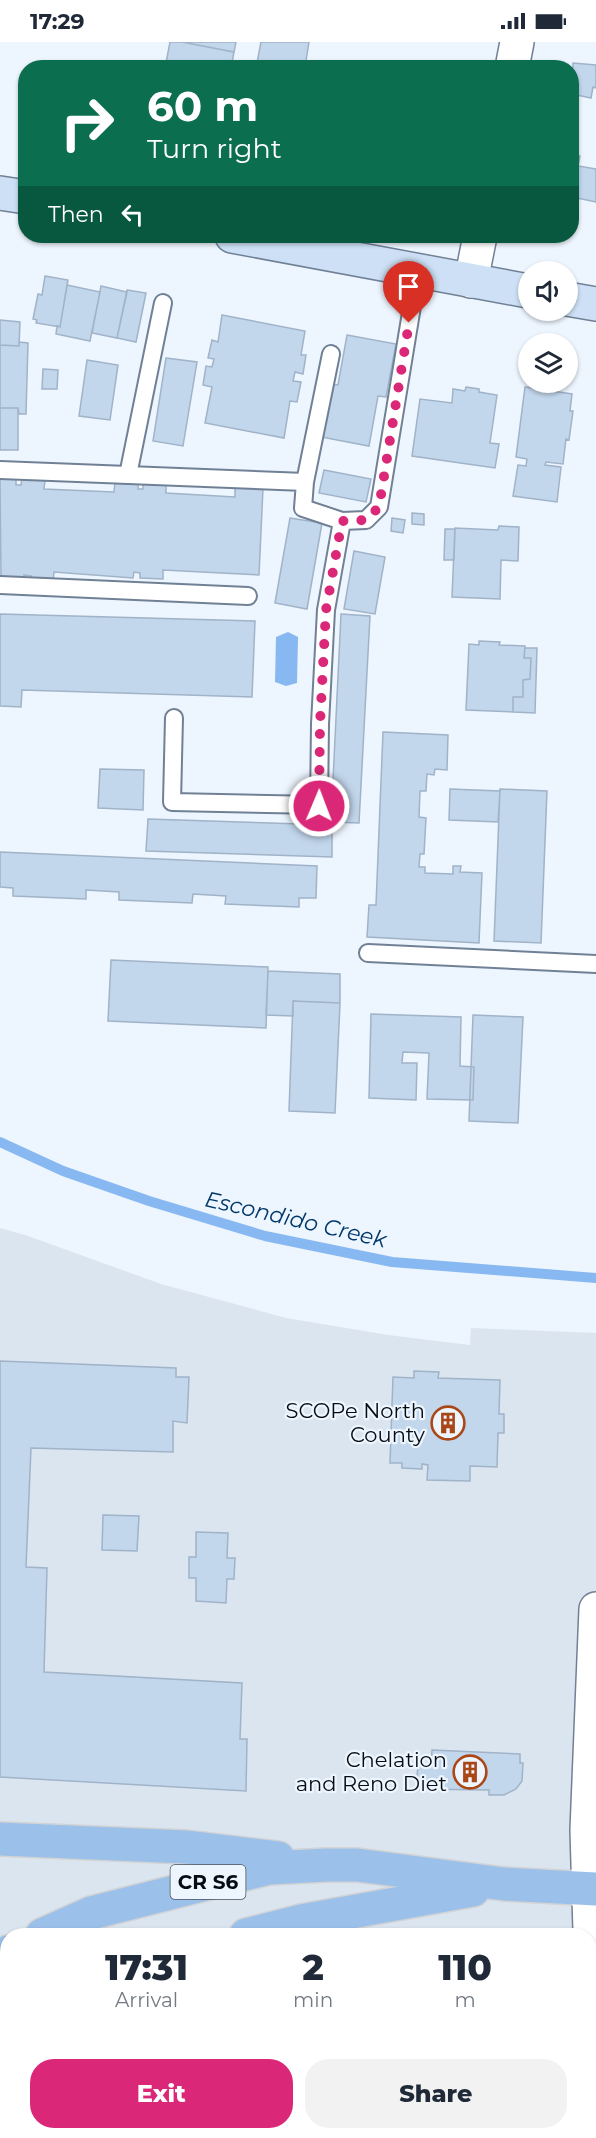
<!DOCTYPE html>
<style>
body{margin:0;font-family:Montserrat,sans-serif;background:#f2f2f3;color:#1f2937;height:100vh;display:flex;flex-direction:column;font-size:22px;white-space:nowrap}
*{box-sizing:border-box;margin:0}
p{font-size:20px;color:#747a83}
.icon{flex:none;width:33px;height:33px;fill:none;stroke:currentColor;stroke-width:2;stroke-linecap:round;stroke-linejoin:round}
.map{position:relative;flex:1;overflow:hidden}
.sheet{position:absolute;left:0px;top:1886px;width:597px;height:212px;display:flex;flex-direction:column;background:#fff;border-radius:24px 24px 0 0;box-shadow:0 2px 4px #0004}
.sheet>*{flex:none}
.banner{position:absolute;left:18px;top:18px;width:561px;height:183px;border-radius:24px;box-shadow:0 2px 4px #0004;background:#0b6e4f;color:#fff;overflow:hidden}
.tools{position:absolute;left:518px;top:219px;display:grid;gap:12px}
.tools a{display:grid;place-items:center;width:60px;height:60px;border-radius:50%;background:#fff;box-shadow:0 2px 4px #0004;font-size:30px}
.pin{position:absolute;display:grid;place-items:center;width:51px;height:51px;color:#fff;margin:-62px -26px;border-radius:50% 50% 50% 0;rotate:-45deg;box-shadow:0 0 6px #0007}
.pin .icon{rotate:45deg}
.me{position:absolute;width:66px;margin:-33px;rotate:1deg;stroke-linejoin:round;filter:drop-shadow(0 0 4px #0008)}
.turn{display:flex;align-items:center;gap:21px;height:126px;padding:0 30px;font-size:27px}
.turn .icon{width:78px;height:78px;stroke-width:2.5}
.turn b{display:block;font-size:42px;line-height:51px}
.then{display:flex;align-items:center;height:57px;padding:0 30px;background:#0003;gap:12px;font-size:22px}
.eta{display:flex;justify-content:space-evenly;align-items:center;height:102px;text-align:center}
.eta b{font-size:36px;font-weight:800;line-height:42px}
.action{display:flex;gap:12px;margin-top:auto;padding:12px 30px}
.action a{flex:1;height:69px;border-radius:24px;background:#db2777;color:#fff;font-size:24px;font-weight:800;line-height:69px;text-align:center}
.action a+a{background:#f2f2f3;color:#1f2937}
.status{display:flex;justify-content:space-between;align-items:center;height:42px;padding:0 30px;background:#fff;direction:ltr}
.status svg{height:16px;fill:currentColor}
.map>svg:first-child{display:block}
.built{fill:#dbe5f0;fill-rule:evenodd}
.water{fill:#87b8f2}
.lines{fill:none;stroke-linecap:round;stroke-linejoin:round}
.stream{stroke:#87b8f2;stroke-width:10}
.building{fill:#c2d6ec;stroke:#a0b3c8;stroke-width:1.5}
.service-casing{stroke:#708196;stroke-width:20}
.minor-casing{stroke:#708196;stroke-width:36}
.secondary-casing{stroke:#708196;stroke-width:36}
.primary-casing{stroke:#d2d3d5;stroke-width:36}
.service{stroke:#fff;stroke-width:16}
.minor{stroke:#fff;stroke-width:33}
.secondary{stroke:#cde0f5;stroke-width:33}
.primary{stroke:#9bc1eb;stroke-width:33}
.route{stroke:#db2777;stroke-width:10;stroke-dasharray:0 18}
.labels{text-anchor:middle;stroke-width:4.5;stroke-linejoin:round;paint-order:stroke}
.shield{fill:#edf5fe;stroke:#4b525a;stroke-width:1.5}
.shield-label{font-size:20px;font-weight:bold;fill:#060c13}
.poi-label{font-size:21px;fill:#060c13;stroke:#edf5fe;text-anchor:end}
.water-label{font-size:22px;font-style:italic;fill:#01386a;stroke:#edf5fe}
</style>
<div class="status"><b>17:29</b><svg viewBox="0 0 49 12"><path d="M0 12V9h3v3zM5 12V6h3v6zM10 12V3h3v9zM15 12V0h3v12zM26 1h20v11H26zM47 4h2v5h-2z"/></svg></div>
<div class="map">
<svg width="596" height="2096" viewBox="0 0 596 2096">
<rect width="100%" height="100%" fill="#edf5fe"/>
<!-- built -->
<path class="built" d="M0,1186l28,8 133,48 125,34 102,17 82,10 1,-17 125,5v805h-596zM8,1893h582v197h-582z"/>
<!-- water -->
<path class="water" d="M288,590l10,5 -1,46 -11,3 -11,-4 1,-45z"/>
<g class="lines">
<!-- stream -->
<path class="stream" d="M0,1100l63,29 86,30 116,35 127,26 204,16"/>
</g>
<!-- building -->
<path class="building" d="M170,0h12l52,10 -3,16h-66z
M182,0h54l-2,10z
M261,0h48l-4,25 2,1h-51z
M573,21l23,2v23l-3,-1 -2,11 -19,-4z
M572,112l8,2 -2,10 18,3v33l-24,-5 1,-10 -1,-1z
M45,234l23,4 -8,47 -24,-4 1,-3 -4,-1 5,-25 4,1z
M67,243l33,7 -10,49 -34,-7 1,-8 3,1z
M101,244l26,6 -10,46 -25,-5z
M127,248l19,3 -10,49 -19,-4z
M222,273l83,16 -4,24h5l-3,19 -8,-2 -2,9 8,1 -4,20 -7,-1 -6,37 -79,-15 7,-36 -9,-2 3,-19 6,1 2,-8 -6,-1 4,-18 6,2z
M0,278l20,2 -1,24 -19,-1z
M347,293l49,9 -10,53 -8,-1 -9,50 -48,-9 9,-53 8,1z
M19,300l9,1 -2,71h-7l-1,-6h-18v-63l19,1z
M166,316l31,4 -14,84 -30,-5z
M87,318l31,5 -8,55 -31,-4z
M43,327l15,1 -1,19h-15z
M466,345l13,2v3l18,3 -7,48 9,1 -4,24 -83,-12 8,-57 32,4 1,-14 12,2z
M525,345l47,7 -2,17h3l-4,29 -3,-1 -3,25 -17,-2 -1,3 16,2 -4,35 -44,-6 5,-31 8,1 1,-7 -11,-2z
M0,366h18v42h-18z
M324,428l47,9 -5,23 -47,-9z
M0,436l16,1v6h5l1,-7 23,2 -1,9 70,3 1,-10 23,1v6h5v-6l23,1v9l69,4v-10l28,1 -4,87 -96,-5v9l-23,-1v-5l-6,-1 -1,6 -79,-6 -1,10 -23,-1 1,-5 -7,-1v6l-23,-1z
M412,471l12,1v11l-12,-1z
M290,476l32,5 -15,86 -32,-6z
M392,476l13,2 -2,13 -12,-2z
M499,484l20,1 -1,34 -17,-1 -1,39 -48,-2 3,-69 43,2z
M445,487h10l-1,31h-10z
M354,509l31,6 -10,57 -31,-5z
M0,572l255,7 -3,76 -230,-7 -1,17 -21,-1z
M341,572l29,2 -11,207 -28,-1z
M479,599l21,1 -1,3 26,1 -1,12h7l-1,21 -7,1v17h-10v15l-47,-2 3,-66 10,1z
M525,606h12l-2,65 -22,-1v-15h10v-17l7,-1 1,-21h-7z
M383,690l65,3 -1,35 -12,-1 -1,6 -7,-1 -1,17h-6l-1,26 7,1 -2,36h-4l-1,13h6v6l28,1v-8h8l-1,6 22,1 -3,70 -112,-6 2,-32h7z
M100,727l44,1 -1,40 -45,-2z
M450,747l50,2 -2,31 -49,-2z
M500,747l47,2 -6,152 -47,-2z
M148,777l184,6v32l-186,-6z
M0,810l317,14 -1,32h-17v9l-74,-3 1,-8 -33,-2 -1,9 -73,-3v-8l-33,-2v9l-73,-3v-8l-13,-1z
M111,918l157,7 -2,61 -158,-7z
M268,929l72,3v29l-47,-2v15l-27,-1z
M293,959l47,2 -5,110 -46,-2z
M371,972l90,3 -1,49 14,1 -1,33 -46,-1 2,-46 -26,-1 -1,11h15l-1,37 -47,-2z
M473,973l50,2 -5,106 -49,-2z
M0,1319l176,7v9h13l-2,46 -14,-2v31l-142,-4 -5,119 21,1 -3,104 198,11 -2,56h7l-1,52 -246,-14z
M414,1329l25,1 -1,6 62,2 -1,34h5v19h-6l-1,34 -27,-1v15l-43,-1 1,-15 -6,-1v5l-20,-1v-5h-12l3,-86 21,1z
M103,1473l36,1 -2,35 -35,-1z
M196,1490l32,1 -1,25h8l-1,21h-7l-1,24 -30,-2v-23h-7v-21h7z
M432,1708l88,4v9h3l-1,18 -6,8 -12,6h-15v-5l-73,-1 2,-24 13,1z"/>
<g class="lines">
<defs>
<path id="service" d="M0,428l305,12 -2,26 39,13 24,-1 13,-13 39,-237
M128,433l35,-172
M305,440l26,-128
M0,543l248,11
M174,676l-2,84 147,3 1,-81 6,-114 16,-89
M368,911l228,11"/>
<path id="minor" d="M512,26l5,-26
M471,239l9,-45
M596,1567l-9,221 4,135 5,25"/>
<path id="secondary" d="M0,151l26,4
M232,194l296,55
M567,257l29,5"/>
<path id="primary" d="M0,1797l186,8 92,11
M42,1893l49,-22 178,-45 58,-3h30l147,19 92,5
M246,1893l55,-14 172,-31
M0,1914l8,-4
M590,1970l6,4
M0,1988l8,-3"/>
</defs>
<!-- service casing -->
<use href="#service" class="service-casing"/>
<!-- minor casing -->
<use href="#minor" class="minor-casing"/>
<!-- secondary casing -->
<use href="#secondary" class="secondary-casing"/>
<!-- primary casing -->
<use href="#primary" class="primary-casing"/>
<!-- service -->
<use href="#service" class="service"/>
<!-- minor -->
<use href="#minor" class="minor"/>
<!-- secondary -->
<use href="#secondary" class="secondary"/>
<!-- primary -->
<use href="#primary" class="primary"/>
</g>
<g class="lines">
<!-- route -->
<path class="route" d="M319,764l1,-82 6,-114 16,-89 24,-1 13,-13 30,-184"/>
</g>
<!-- icons -->
<defs>
<symbol id="building-ring" viewBox="-11 -11 22 22"><circle r="9.5" fill="#edf5fe" stroke="#ab4716" stroke-width="1.5"/><path d="M-4-6H4V6H1V3H-1V6H-4ZM-2.5-4.3h1.7v1.8h-1.7ZM.8-4.3h1.7v1.8H.8ZM-2.5-1h1.7V.8h-1.7ZM.8-1h1.7V.8H.8Z" fill="#ab4716"/></symbol>
</defs>
<g fill-rule="evenodd">
<use href="#building-ring" x="429" y="1362" width="38" height="38"/>
<use href="#building-ring" x="451" y="1711" width="38" height="38"/>
</g>
<g class="labels">
<!-- shield labels -->
<rect class="shield" x="170.5" y="1823" width="75" height="34" rx="4.5"/>
<g class="shield-label">
<text x="208" y="1847">CR S6</text>
</g>
<!-- poi labels -->
<g class="poi-label">
<text x="425" y="1376">SCOPe North<tspan x="425" dy="24">County</tspan></text>
<text x="447" y="1725">Chelation<tspan x="447" dy="24">and Reno Diet</tspan></text>
</g>
<!-- water labels -->
<g class="water-label">
<text transform="translate(296 1177) rotate(13)" y="8">Escondido Creek</text>
</g>
</g>
</svg>
<div class="tools">
<a><svg class="icon" aria-label="sound" viewBox="0 0 24 24"><path d="M4 9h4l5-4v14l-5-4H4zM17 9q2 3 0 6"/></svg></a>
<a><svg class="icon" aria-label="layers" viewBox="0 0 24 24"><path d="M12 4l9 5-9 5-9-5zM3 14l9 5 9-5"/></svg></a>
</div>
<div class="pin" style="left:409px;top:281px;background:#d93025"><svg class="icon" aria-label="arrive" viewBox="0 0 24 24"><path d="M6 21V4h12l-3 4 3 4H6"/></svg></div>
<svg class="me" style="left:319px;top:764px" viewBox="-20 -20 40 40"><circle r="17" fill="#db2777" stroke="#fff" stroke-width="3"/><path d="M0-11L8 9 0 5-8 9z" fill="#fff"/></svg>
<div class="banner">
<div class="turn"><svg class="icon" aria-label="right" viewBox="0 0 24 24"><path d="M7 20v-9h11M14 6l5 5-5 5"/></svg><div><b>60 m</b>Turn right</div></div>
<div class="then">Then<svg class="icon" aria-label="left" viewBox="0 0 24 24"><path d="M17 20v-9H6M10 6l-5 5 5 5"/></svg></div>
</div>
<section class="sheet">
<div class="eta">
<div><b>17:31</b><p>Arrival</p></div>
<div><b>2</b><p>min</p></div>
<div><b>110</b><p>m</p></div>
</div>
<div class="action"><a>Exit</a><a>Share</a></div>
</section>
</div>
